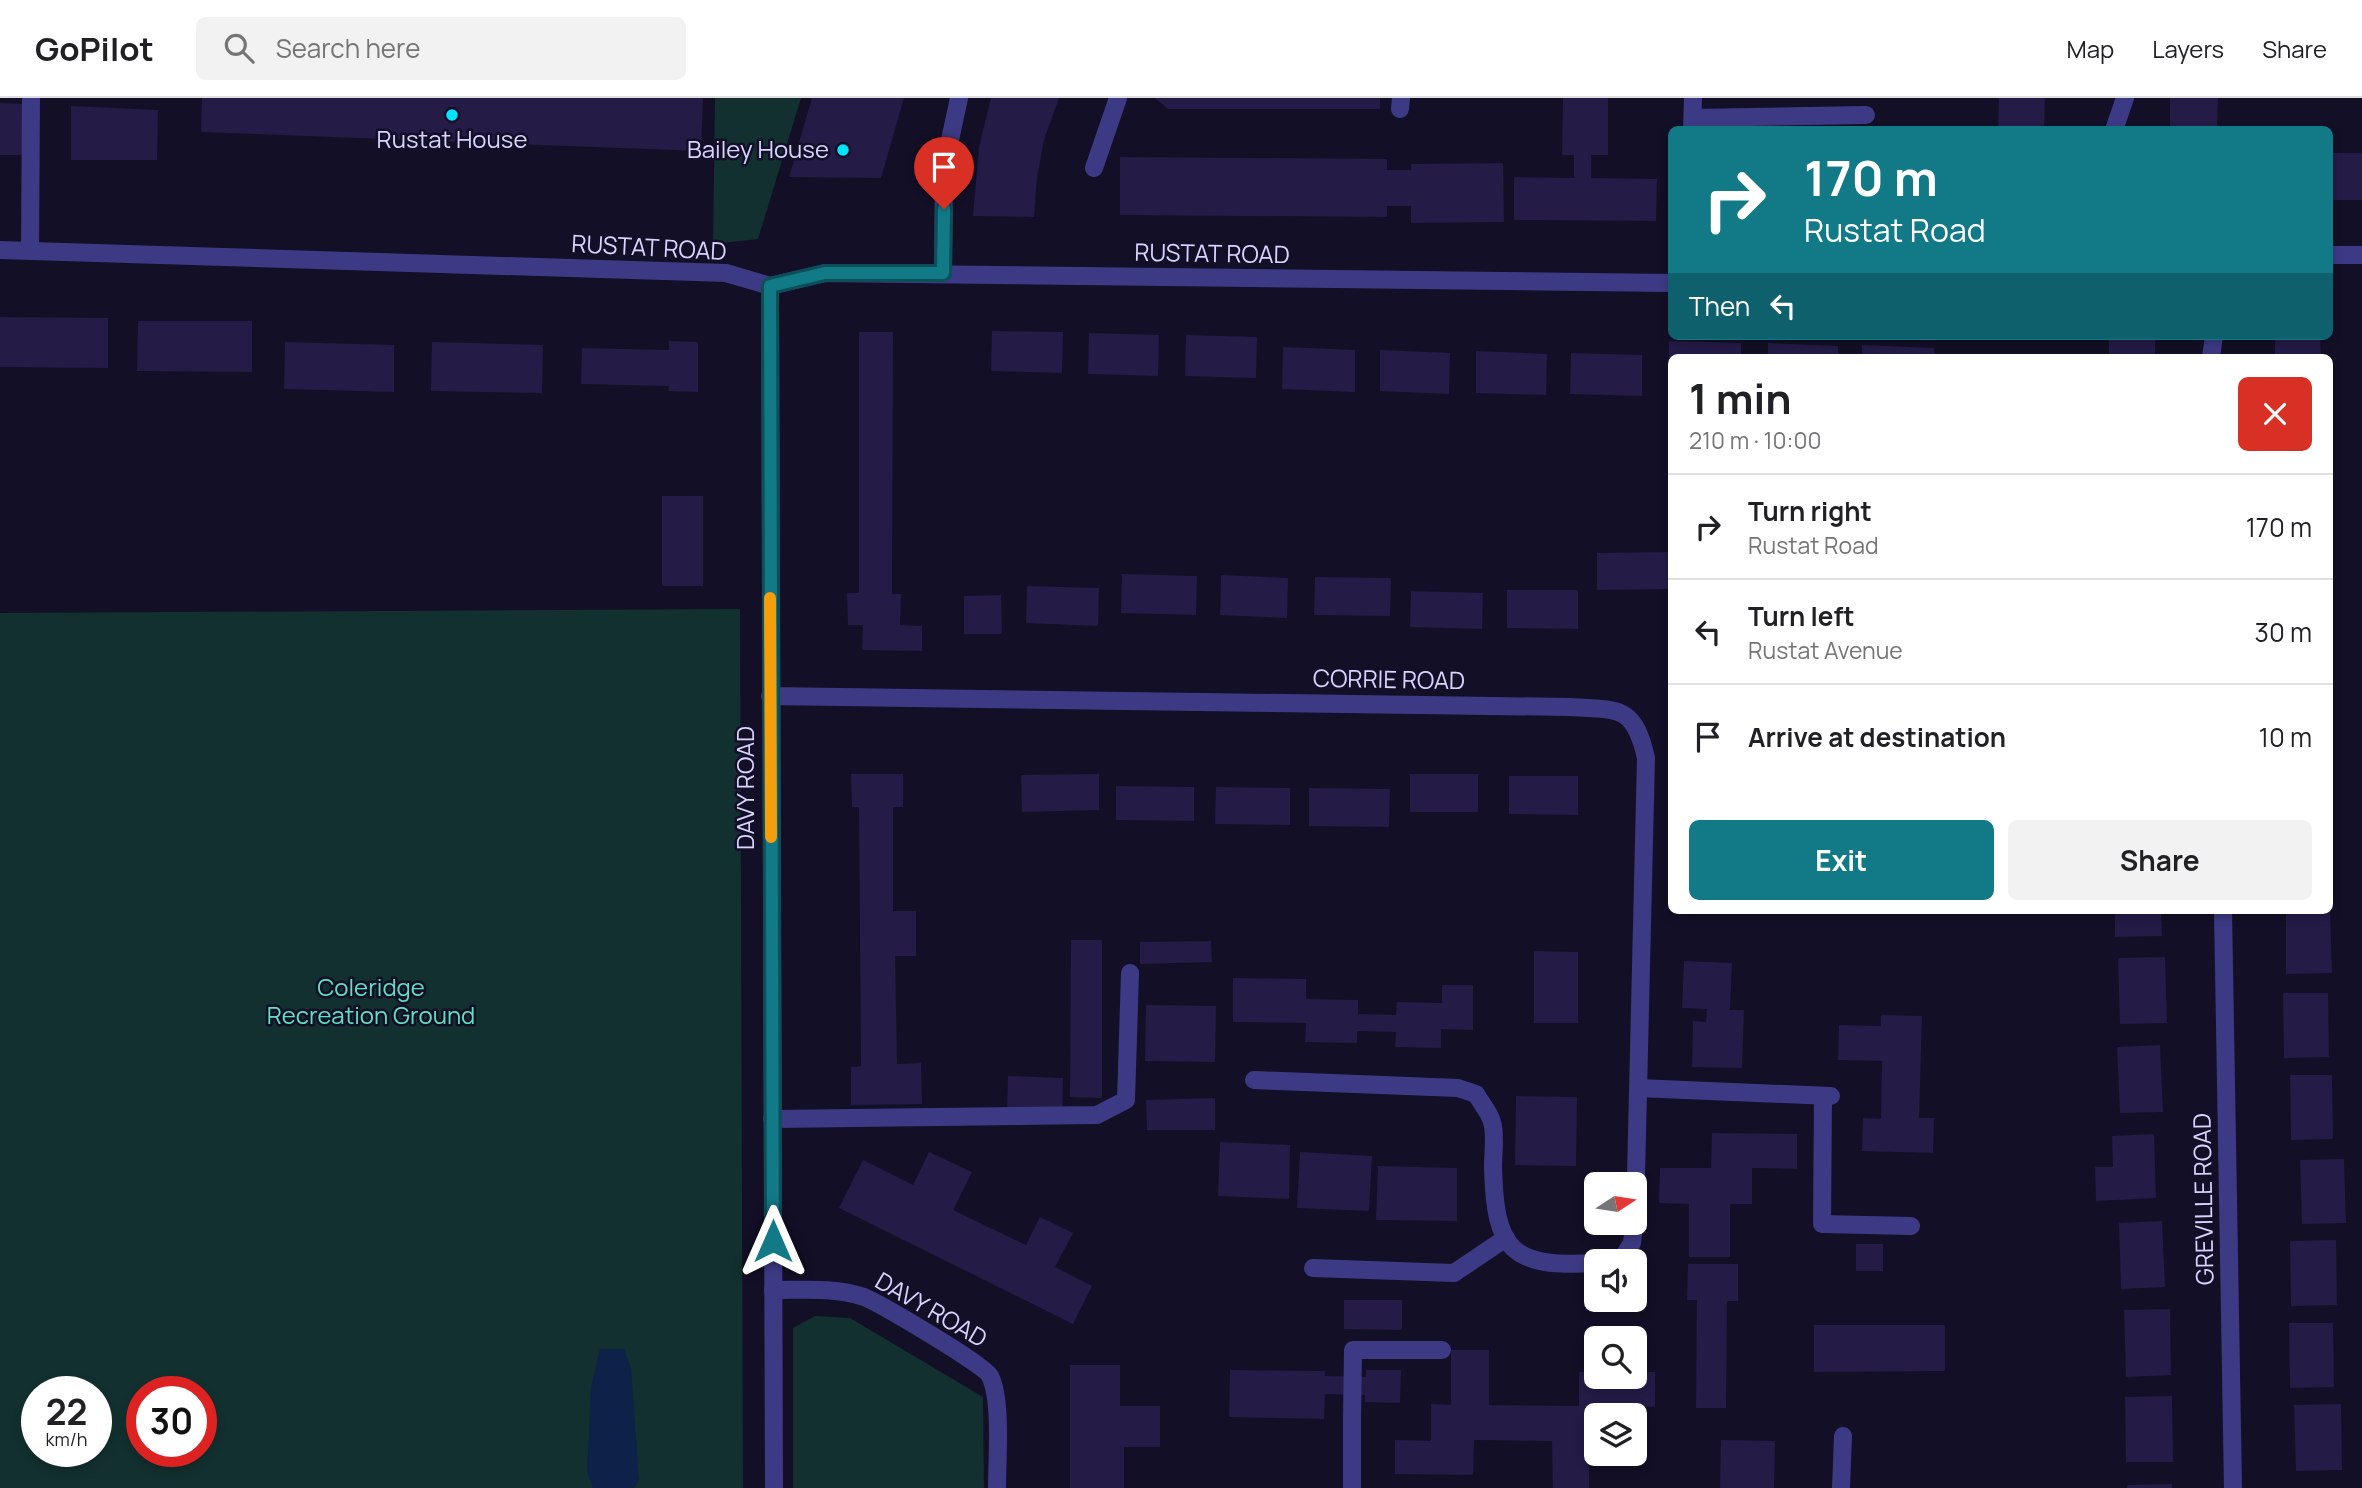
<!DOCTYPE html>
<meta charset="utf-8">
<style>
body{margin:0;font-family:Manrope,sans-serif;background:#f2f2f2;color:#202124;height:100vh;display:flex;flex-direction:column;font-size:26px;white-space:nowrap}
*{box-sizing:border-box;margin:0}
p{font-size:23px;color:#757577}
.icon{flex:none;width:38px;height:38px;fill:none;stroke:currentColor;stroke-width:2;stroke-linecap:round;stroke-linejoin:round}
.map{position:relative;flex:1;overflow:hidden}
.sheet{position:absolute;left:1668px;top:256px;width:665px;height:560px;display:flex;flex-direction:column;background:#fff;border-radius:10px;box-shadow:0 4px 10px #0003}
.sheet>*{flex:none}
.hud{position:absolute;left:1668px;top:28px;width:665px;height:214px;border-radius:10px;box-shadow:0 4px 10px #0003;background:#127987;color:#fff;overflow:hidden}
.needle{width:46px;rotate:78deg}
.buttons{position:absolute;left:1584px;top:1074px;display:grid;gap:14px}
.buttons a{display:grid;place-items:center;width:63px;height:63px;border-radius:10px;background:#fff;box-shadow:0 4px 10px #0003;font-size:35px}
.speed{position:absolute;left:21px;top:1278px;display:flex;gap:14px;font-size:35px;font-weight:700;text-align:center}
.speed>*{display:grid;place-content:center;width:91px;height:91px;border-radius:50%;background:#fff;box-shadow:0 4px 10px #0003;line-height:1}
.speed small{font-size:18px;font-weight:400}
.speed .limit{border:10px solid #d22;background:#fff;color:#111}
.pin{position:absolute;display:grid;place-items:center;width:60px;height:60px;color:#fff;margin:-72px -30px;border-radius:50% 50% 50% 0;rotate:-45deg;box-shadow:0 0 7px #0007}
.pin .icon{rotate:45deg}
.me{position:absolute;width:77px;margin:-38px;rotate:0deg;stroke-linejoin:round;filter:drop-shadow(0 0 5px #0008)}
.turn{display:flex;align-items:center;gap:24px;height:147px;padding:0 21px;font-size:32px}
.turn .icon{width:91px;height:91px;stroke-width:2.5}
.turn b{display:block;font-size:49px;line-height:60px}
.then{display:flex;align-items:center;height:66px;padding:0 21px;background:#0003;gap:14px;font-size:26px}
.round{display:grid;place-items:center;flex:none;width:74px;height:74px;border-radius:10px;background:#f2f2f2}
.head{display:flex;align-items:center;justify-content:space-between;height:119px;padding:0 21px}
h1{font-size:42px;font-weight:700;line-height:52px}
.action{display:flex;gap:14px;margin-top:auto;padding:14px 21px}
.action a{flex:1;height:80px;border-radius:10px;background:#127987;color:#fff;font-size:28px;font-weight:700;line-height:80px;text-align:center}
.action a+a{background:#f2f2f2;color:#202124}
ul{padding:0;list-style:none}
li{display:flex;align-items:center;gap:21px;height:105px;padding:0 21px;border-top:2px solid #e0e0e0}
li div{flex:1}
li b{display:block;font-size:26px}
li em{font-style:normal}
header{display:flex;align-items:center;gap:42px;box-sizing:border-box;height:98px;padding:0 35px;background:#fff;border-bottom:2px solid #e0e0e0}
header strong{font-size:33px}
nav{display:flex;gap:38px;margin-inline-start:auto;font-size:24px}
.search{width:490px;height:63px;background:#f2f2f2;display:flex;align-items:center;gap:18px;box-sizing:border-box;padding:0 24px;border-radius:10px;color:#757577;font-size:26px}
.map>svg:first-child{display:block}
.green{fill:#12302f;fill-rule:evenodd}
.water{fill:#0c2248}
.building{fill:#241b47}
.lines{fill:none;stroke-linecap:round;stroke-linejoin:round}
.lane{stroke:#3d3a85;stroke-width:18}
.street{stroke:#3d3a85;stroke-width:18}
.route-casing{stroke:#0c4f58;stroke-width:18}
.route{stroke:#127987;stroke-width:12}
.slow{stroke:#f59e0b;stroke-width:12}
.poi-dot{fill:#00e5ff;stroke:#130f26;stroke-width:2.5}
.labels{text-anchor:middle;stroke-width:5;stroke-linejoin:round;paint-order:stroke}
.poi-label{font-size:24px;fill:#d9d4ff;stroke:#130f26}
.street-label{font-size:24px;fill:#d9d4ff;stroke:#130f26}
.park-label{font-size:24px;fill:#5fe0c0;stroke:#130f26}
</style>
<header>
<strong>GoPilot</strong>
<div class="search"><svg class="icon" aria-label="search" viewBox="0 0 24 24"><circle cx="10" cy="10" r="6"/><path d="M15 15l6 6"/></svg>Search here</div>
<nav><a>Map</a><a>Layers</a><a>Share</a></nav>
</header>
<div class="map">
<svg width="2362" height="1390" viewBox="0 0 2362 1390">
<rect width="100%" height="100%" fill="#130f26"/>
<!-- green -->
<path class="green" d="M715,0h86l-43,141 -45,5z
M740,511l3,879h-743v-875zM37,1293h59v60h-59zM142,1293h59v60h-59z
M815,1218l35,2 133,79 1,91h-191v-160z"/>
<!-- water -->
<path class="water" d="M600,1251h24l7,19 8,112 -5,8h-41l-6,-16 4,-85z"/>
<!-- building -->
<path class="building" d="M202,0h501l-2,53 -500,-19z
M812,0h92l-23,80 -92,-1z
M991,0h68l-15,42 -7,38 -3,39 -61,-1 6,-69z
M1155,0h225v11h-212z
M1563,0h45v57h-17v23l66,1 -1,42 -142,-1v-43l60,1v-23h-12z
M1999,0h46l-1,32h-46z
M2170,0h48l-1,32h-47z
M0,5l28,1 -2,51h-26z
M71,8l87,4 -1,50h-86z
M2329,55h33v47h-33z
M1120,59l267,2v11h24v-6l92,-1 1,59 -93,1v-17h-24v11l-267,-2z
M0,219l108,1v50l-108,-1z
M138,223h114v51l-115,-1z
M992,233l71,1 -1,41 -71,-2z
M859,234h34l-1,262h9l-1,31 22,1v25l-60,-1 1,-25h-15l-1,-32h12z
M1089,235l70,2 -1,41 -70,-2z
M1186,237l71,2 -1,41 -71,-2z
M2109,238h46v21h-46z
M2275,238h45l1,21h-46z
M669,243l29,1v50l-30,-1 1,-5 -88,-2 1,-36 87,2z
M1669,243l72,2v14h-70v27h-3z
M285,244l109,3v47l-110,-3z
M432,244l111,3 -1,48 -111,-2z
M1768,245l70,3v11h-70z
M1862,247l72,3v9h-72z
M1283,249l72,3v42l-73,-3z
M1380,252l70,3 -1,41 -69,-3z
M1476,253l71,3 -1,41 -70,-2z
M1571,255l71,2v41l-72,-2z
M662,398h41v90h-41z
M1671,454v37l-74,1v-37z
M1122,476l75,2 -1,39 -75,-2z
M1221,477l67,3 -1,40 -67,-3z
M1315,479l76,1 -1,38 -76,-1z
M1027,488l72,2 -1,38 -72,-3z
M1507,492h71v39l-71,-1z
M1411,493l72,2 -1,36 -72,-2z
M1001,497l1,39h-38v-38z
M851,676h52v33h-10v104h23v45h-21l2,108 24,-1 1,41 -71,1v-38l10,-1 -2,-259h-7z
M1099,676v36l-77,2 -1,-37z
M1410,676h68v38h-68z
M1509,678h69v39l-69,-1z
M1116,688l78,1v34l-78,-1z
M1216,689l74,1v37l-75,-1z
M1309,690l81,1 -1,38 -80,-1z
M2115,812h46l1,26 -47,1z
M2286,812h44l2,63 -46,1z
M1071,842h31v158l-32,-1z
M1211,843l1,21 -72,2v-22z
M1534,853l44,1v71h-44z
M2165,859l2,66 -47,1 -2,-66z
M1684,863l48,2 -2,47h14l-2,58 -50,-1 1,-46 13,1 1,-13 -25,-1z
M1233,880l73,1v20l52,1v14l38,1 1,-13 45,1v-18h31v45l-32,-1v19l-46,-1 1,-15 -39,-1v12l-52,-1 1,-19 -73,-1z
M2283,895h45l1,64 -45,1z
M1146,907l70,1 -1,56 -70,-1z
M1881,917l41,1 -3,102h15l-1,35 -71,-2 1,-33 18,1 1,-58 -44,-1 1,-35 42,1z
M2160,947l3,67 -43,1 -3,-66z
M2290,977h42l1,64 -42,1z
M1008,978l55,2 -1,37 -55,-2z
M1516,998l61,1 -1,69 -61,-1z
M1215,1000v32h-68l-1,-30z
M1712,1035l85,1v35l-45,-1v36h-22v53h-41v-53l-30,-1 1,-35h51z
M2154,1036l2,64 -60,3 -1,-34h18l-1,-31z
M1220,1044l70,3 -1,54 -71,-3z
M929,1054l43,20 -19,38 73,35 14,-28 33,16 -18,34 37,19 -19,38 -234,-116 24,-48 50,25z
M1300,1054l72,4 -3,55 -72,-3z
M2344,1061l2,64 -44,1 -2,-64z
M1378,1068l79,2v53l-81,-1z
M2162,1123l3,66 -44,2 -2,-66z
M2336,1142l1,65 -46,1 -1,-65z
M1856,1146h27v27h-27z
M1688,1166h50v37h-11l-1,107h-30l1,-108h-10z
M1344,1202h58v30l-58,-1z
M2170,1211l1,66 -45,2 -2,-67z
M2289,1225h44l1,64 -44,1z
M1814,1227h131v46l-131,1z
M1451,1252h38v55l90,1v-34h17v5h38v-5h21v35l-44,-1v10h-15v25h-7v47h-36l-1,-47 -78,-1 -1,35 -78,-1v-34l36,1v-37l20,1z
M1070,1267h50v41h40v41h-36v41h-54z
M1230,1272l95,1v5l41,1v-7h35l-1,33 -35,-1v-7l-40,-1 -1,25 -95,-2z
M2172,1298l1,66h-47l-1,-65z
M2341,1306l1,66 -46,1 -2,-66z
M1721,1342l54,1 -1,47h-54z
M2172,1386v4h-45v-3z"/>
<g class="lines">
<!-- lane -->
<path class="lane" d="M1400,11l1,-11
M1094,70l24,-70
M1823,998l-1,128 89,2
M772,1021l325,-4 29,-15 4,-127
M1313,1170l141,5 52,-35
M773,1192c30,0 62,-3 91,7 15,6 121,68 126,79 12,24 7,83 7,112
M1352,1319l1,-67h89"/>
<!-- street -->
<path class="street" d="M1693,20l173,-3
M1692,32l1,-32
M2114,32l11,-32
M0,152l726,23 44,13 55,-13 846,10
M30,153l1,-153
M2329,157h33
M943,175l1,-105 15,-70
M770,188l4,1202
M2211,259l3,-21
M770,598l800,11c49,3 64,-2 76,51l-11,459 -3,26 -9,14 -21,5
M2223,812l10,578
M1254,982l204,8 18,6c5,9 14,19 16,28 4,13 1,31 1,44 2,84 17,102 103,97
M1638,990l193,8
M1352,1319v71
M1841,1390l2,-52"/>
</g>
<g class="lines">
<defs>
<path id="route" d="M773,1143l-3,-955 55,-13h118l1,-64"/>
</defs>
<!-- route casing -->
<use href="#route" class="route-casing"/>
<!-- route -->
<use href="#route" class="route"/>
<!-- slow -->
<path class="slow" d="M770,500l1,239"/>
</g>
<!-- markers -->
<g class="poi-dot">
<circle cx="452" cy="17" r="7"/>
<circle cx="843" cy="52" r="7"/>
</g>
<g class="labels">
<!-- poi labels -->
<g class="poi-label">
<text x="452" y="50">Rustat House</text>
<text x="829" y="60" text-anchor="end">Bailey House</text>
</g>
<!-- street labels -->
<g class="street-label">
<text transform="translate(649 150) rotate(3)" y="8">RUSTAT ROAD</text>
<text transform="translate(1212 156) rotate(1)" y="8">RUSTAT ROAD</text>
<text transform="translate(1389 582) rotate(1)" y="8">CORRIE ROAD</text>
<text transform="translate(746 690) rotate(-90)" y="8">DAVY ROAD</text>
<text transform="translate(2204 1101) rotate(-91)" y="8">GREVILLE ROAD</text>
<text transform="translate(931 1212) rotate(30)" y="8">DAVY ROAD</text>
</g>
<!-- park labels -->
<g class="park-label">
<text x="371" y="898">Coleridge<tspan x="371" dy="28">Recreation Ground</tspan></text>
</g>
</g>
</svg>
<div class="buttons">
<a><svg class="needle" viewBox="-14 -14 28 28"><path d="M0-13l5 13h-10z" fill="#e53935"/><path d="M0 13l5-13h-10z" fill="#757577"/></svg></a>
<a><svg class="icon" aria-label="sound" viewBox="0 0 24 24"><path d="M4 9h4l5-4v14l-5-4H4zM17 9q2 3 0 6"/></svg></a>
<a><svg class="icon" aria-label="search" viewBox="0 0 24 24"><circle cx="10" cy="10" r="6"/><path d="M15 15l6 6"/></svg></a>
<a><svg class="icon" aria-label="layers" viewBox="0 0 24 24"><path d="M12 4l9 5-9 5-9-5zM3 14l9 5 9-5"/></svg></a>
</div>
<div class="speed"><div>22<small>km/h</small></div><div class="limit">30</div></div>
<div class="pin" style="left:944px;top:111px;background:#d93025"><svg class="icon" aria-label="arrive" viewBox="0 0 24 24"><path d="M6 21V4h12l-3 4 3 4H6"/></svg></div>
<svg class="me" style="left:773px;top:1143px" viewBox="-20 -20 40 40"><path d="M0-17L14 15 0 8-14 15z" fill="#127987" stroke="#fff" stroke-width="4"/></svg>
<div class="hud">
<div class="turn"><svg class="icon" aria-label="right" viewBox="0 0 24 24"><path d="M7 20v-9h11M14 6l5 5-5 5"/></svg><div><b>170 m</b>Rustat Road</div></div>
<div class="then">Then<svg class="icon" aria-label="left" viewBox="0 0 24 24"><path d="M17 20v-9H6M10 6l-5 5 5 5"/></svg></div>
</div>
<section class="sheet">
<div class="head"><div><h1>1 min</h1><p>210 m · 10:00</p></div><a class="round" style="background:#d93025;color:#fff"><svg class="icon" aria-label="close" viewBox="0 0 24 24"><path d="M6 6l12 12M18 6L6 18"/></svg></a></div>
<ul>
<li><svg class="icon" aria-label="right" viewBox="0 0 24 24"><path d="M7 20v-9h11M14 6l5 5-5 5"/></svg><div><b>Turn right</b><p>Rustat Road</p></div><em>170 m</em></li>
<li><svg class="icon" aria-label="left" viewBox="0 0 24 24"><path d="M17 20v-9H6M10 6l-5 5 5 5"/></svg><div><b>Turn left</b><p>Rustat Avenue</p></div><em>30 m</em></li>
<li><svg class="icon" aria-label="arrive" viewBox="0 0 24 24"><path d="M6 21V4h12l-3 4 3 4H6"/></svg><div><b>Arrive at destination</b></div><em>10 m</em></li>
</ul>
<div class="action"><a>Exit</a><a>Share</a></div>
</section>
</div>
